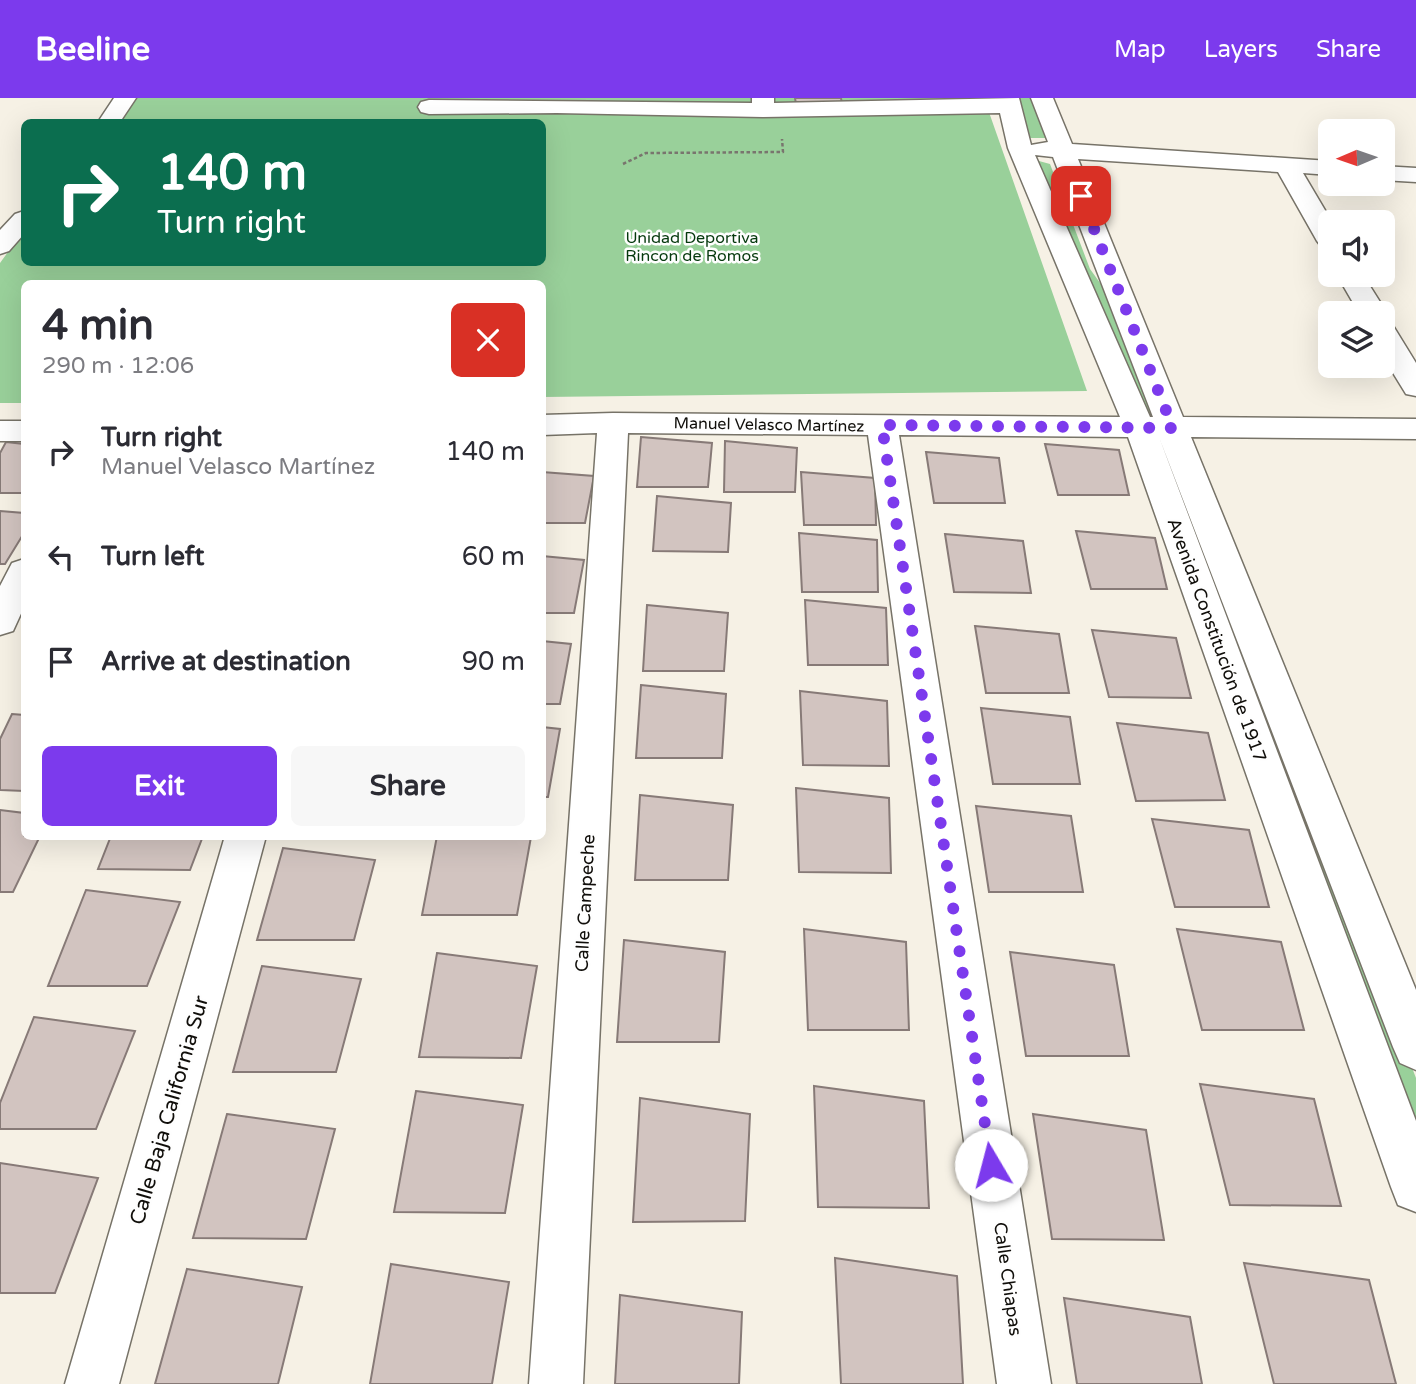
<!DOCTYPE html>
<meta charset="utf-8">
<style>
body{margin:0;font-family:"Varela Round",sans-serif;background:#f7f7f7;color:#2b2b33;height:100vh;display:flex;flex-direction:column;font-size:26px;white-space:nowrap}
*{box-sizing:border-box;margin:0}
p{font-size:23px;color:#7c7c81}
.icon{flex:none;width:38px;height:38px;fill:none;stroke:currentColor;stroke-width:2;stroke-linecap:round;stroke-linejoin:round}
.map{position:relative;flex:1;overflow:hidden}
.side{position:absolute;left:21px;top:182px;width:525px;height:560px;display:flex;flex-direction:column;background:#fff;border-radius:10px;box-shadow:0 7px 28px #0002}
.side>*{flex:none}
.top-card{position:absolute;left:21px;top:21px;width:525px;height:147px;border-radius:10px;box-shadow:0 7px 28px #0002;background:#0b6e4f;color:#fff;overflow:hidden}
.needle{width:46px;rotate:268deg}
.buttons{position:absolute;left:1318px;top:21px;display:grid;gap:14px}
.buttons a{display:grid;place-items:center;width:77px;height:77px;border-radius:10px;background:#fff;box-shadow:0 7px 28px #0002;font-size:35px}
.pin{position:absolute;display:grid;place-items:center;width:60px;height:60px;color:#fff;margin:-30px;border-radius:14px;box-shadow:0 4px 10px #0006}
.me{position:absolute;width:77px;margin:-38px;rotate:352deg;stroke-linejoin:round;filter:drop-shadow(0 0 5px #0008)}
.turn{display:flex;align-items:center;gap:24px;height:147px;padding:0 21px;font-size:32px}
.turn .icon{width:91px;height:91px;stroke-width:2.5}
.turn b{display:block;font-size:49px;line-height:60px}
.round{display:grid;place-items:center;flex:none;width:74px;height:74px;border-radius:10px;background:#f7f7f7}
.summary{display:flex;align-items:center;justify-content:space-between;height:119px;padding:0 21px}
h1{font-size:42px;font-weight:700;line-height:52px}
.action{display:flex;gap:14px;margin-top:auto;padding:14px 21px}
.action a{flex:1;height:80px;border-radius:10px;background:#7c3aed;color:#fff;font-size:28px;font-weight:700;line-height:80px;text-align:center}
.action a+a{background:#f7f7f7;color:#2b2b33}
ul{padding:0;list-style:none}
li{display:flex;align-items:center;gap:21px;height:105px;padding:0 21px}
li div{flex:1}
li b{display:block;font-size:26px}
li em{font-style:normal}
header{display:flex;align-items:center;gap:42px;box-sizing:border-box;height:98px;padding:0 35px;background:#7c3aed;color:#fff}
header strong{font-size:33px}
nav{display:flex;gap:38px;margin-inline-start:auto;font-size:24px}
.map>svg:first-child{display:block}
.green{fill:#99d09a}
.building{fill:#d2c4c0;stroke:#877a77;stroke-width:2}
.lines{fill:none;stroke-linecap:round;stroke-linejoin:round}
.minor-casing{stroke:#777368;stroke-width:3}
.path{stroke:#79756e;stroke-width:2.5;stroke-dasharray:3.5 2.5;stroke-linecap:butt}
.minor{fill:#fff;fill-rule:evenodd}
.route{stroke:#7c3aed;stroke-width:12;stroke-dasharray:0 21.6}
.labels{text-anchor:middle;stroke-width:5;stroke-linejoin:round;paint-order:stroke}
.far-park-label{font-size:16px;fill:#05390d;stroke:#fefefe}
.far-street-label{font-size:16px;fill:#100e0a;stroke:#fefefe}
.street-label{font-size:18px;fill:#100e0a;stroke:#fefefe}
.near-street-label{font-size:21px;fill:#100e0a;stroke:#fefefe}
</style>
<header>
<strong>Beeline</strong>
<nav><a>Map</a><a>Layers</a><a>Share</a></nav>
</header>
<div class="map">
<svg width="1416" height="1286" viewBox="0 0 1416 1286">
<rect width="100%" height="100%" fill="#f6f1e5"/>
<!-- green -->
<path class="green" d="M124,0h860l103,293 -544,6 -1,-113h-518v119h-24v-140l24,-33v32h518v-140h-436z
M1016,0h17l16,40h-22z
M1039,63l11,3 40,105 18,25 48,121 -12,-1 -107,-251z
M1160,355h13l243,625v51z"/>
<!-- building -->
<path class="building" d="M795,0h46l1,6h-46z
M641,339l71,6 -4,44h-71z
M725,343l72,7 -2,44h-71z
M6,344l18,2v49h-24v-40z
M1045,346l74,6 10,45h-71z
M926,354l73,6 6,45h-71z
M542,374l52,4 -9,47h-43z
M801,374l74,6 1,47h-72z
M657,398l74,7 -3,49 -75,-1z
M0,413l24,2v20l-19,31h-5z
M1076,433l79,7 12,51h-76z
M799,435l78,7 1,52h-76z
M945,436l78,7 8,52 -77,-1z
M542,458l42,4 -10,53h-32z
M805,502l81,8 2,57h-80z
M647,507l81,8 -4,58h-81z
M975,528l84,8 10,59h-83z
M1092,532l84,8 15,60 -82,-1z
M542,543l29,3 -11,60h-18z
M641,587l85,9 -4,64h-86z
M800,593l87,10 2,65 -86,-1z
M981,610l89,9 10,67h-87z
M12,616l12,1v76l-24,-1v-51z
M1117,625l91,10 17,67 -89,1z
M542,629l18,2 -12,68h-6z
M796,690l93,10 2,75 -92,-1z
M640,697l93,10 -5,75h-93z
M976,708l95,10 12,76h-94z
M0,712l24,3v23h16l-27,56h-13z
M1152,721l97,11 20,77h-94z
M111,738h92l-13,34 -92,-1z
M437,738l94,1 -14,78h-95z
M283,750l92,12 -21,80h-97z
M86,792l94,12 -33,84h-99z
M804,831l102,13 3,88h-101z
M1177,831l104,13 23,88h-102z
M624,842l101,12 -6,90h-102z
M1010,854l104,13 15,91h-103z
M437,855l100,13 -16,92 -102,-1z
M262,868l99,13 -25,93h-103z
M34,919l101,14 -39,98h-96v-26z
M1200,986l114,15 27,107 -111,-1z
M814,988l110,15 5,107 -111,-1z
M416,993l107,14 -18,108 -111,-1z
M640,1000l110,16 -5,107 -112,1z
M227,1016l108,15 -29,110 -113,-1z
M1033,1016l113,16 18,110 -112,-1z
M0,1065l98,15 -43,115h-55z
M835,1160l122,18 6,108h-122z
M1244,1165l125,17 27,104h-122z
M391,1166l118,18 -17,102h-122z
M187,1171l115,18 -24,97h-123z
M620,1197l122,17 -3,72h-124z
M1064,1200l126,19 12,67h-125z"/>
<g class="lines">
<defs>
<path id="minor" d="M114,0h22l-16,24h-22z
M752,0h22v5l245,-5 12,47 17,-3 -17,-44h22l19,46 258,17v14l-27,-2 29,49 -2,27 -9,-3 -4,-5 -39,-69 -200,-13 105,258 233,2v20l-225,-2 225,553v80l-16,-7 -7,-16 -234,-610 257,684v91l-18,-7 -7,-18 -263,-750 -229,-2 152,949h-54l-129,-949 -240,-2 -45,951h-54l68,-951 -55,2v-20l71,-2 507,4 -112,-269 -8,-35 -237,4 -206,-4 -128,1 -8,-2 -3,-5 3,-5 8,-2 323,3zM1035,57l18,2 100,260h-3z
M1382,68l34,2v14l-34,-2z
M24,113v23l-15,17 -9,3v-24l15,-16z
M1337,177h26l24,38 -4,6 -1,-6h-23z
M1382,224l10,2 24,39v33l-10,-2 -24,-39z
M0,323h24v20h-24z
M24,461v48l-11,24 -13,4v-49l12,-23z
M225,738h41l-147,548h-54z"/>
</defs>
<!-- minor casing -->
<use href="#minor" class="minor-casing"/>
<!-- path -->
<path class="path" d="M623,66l23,-11 137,-1 -1,-13"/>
<!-- minor -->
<use href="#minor" class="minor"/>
</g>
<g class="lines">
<!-- route -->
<path class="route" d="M991,1067l-109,-740 291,3 -92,-232"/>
</g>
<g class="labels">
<!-- far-park labels -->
<g class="far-park-label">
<text x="692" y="145">Unidad Deportiva<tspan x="692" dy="18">Rincon de Romos</tspan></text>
</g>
<!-- far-street labels -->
<g class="far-street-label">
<text transform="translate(769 326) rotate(1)" y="6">Manuel Velasco Martínez</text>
</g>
<!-- street labels -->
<g class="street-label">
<text transform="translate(1217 542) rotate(70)" y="6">Avenida Constitución de 1917</text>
<text transform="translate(585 805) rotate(-87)" y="6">Calle Campeche</text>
<text transform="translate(1008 1181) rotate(82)" y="6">Calle Chiapas</text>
</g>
<!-- near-street labels -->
<g class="near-street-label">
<text transform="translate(169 1012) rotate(-74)" y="7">Calle Baja California Sur</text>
</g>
</g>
</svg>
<div class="buttons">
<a><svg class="needle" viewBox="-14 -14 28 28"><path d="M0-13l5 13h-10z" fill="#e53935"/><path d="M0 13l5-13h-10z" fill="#7c7c81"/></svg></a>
<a><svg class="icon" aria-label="sound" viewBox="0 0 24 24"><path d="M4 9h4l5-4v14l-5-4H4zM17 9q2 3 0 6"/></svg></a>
<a><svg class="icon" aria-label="layers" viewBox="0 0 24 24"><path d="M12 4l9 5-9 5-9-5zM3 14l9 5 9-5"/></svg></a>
</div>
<div class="pin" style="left:1081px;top:98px;background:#d93025"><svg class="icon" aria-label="arrive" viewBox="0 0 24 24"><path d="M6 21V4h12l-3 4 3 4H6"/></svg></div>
<svg class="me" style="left:991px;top:1067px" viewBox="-20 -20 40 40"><circle r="19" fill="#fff"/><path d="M0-13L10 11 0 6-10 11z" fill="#7c3aed"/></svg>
<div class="top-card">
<div class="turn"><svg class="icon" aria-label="right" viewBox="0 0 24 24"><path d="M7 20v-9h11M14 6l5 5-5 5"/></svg><div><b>140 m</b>Turn right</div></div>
</div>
<section class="side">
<div class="summary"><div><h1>4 min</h1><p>290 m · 12:06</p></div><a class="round" style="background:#d93025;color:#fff"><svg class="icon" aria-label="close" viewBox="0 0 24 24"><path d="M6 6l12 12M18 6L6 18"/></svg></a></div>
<ul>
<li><svg class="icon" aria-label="right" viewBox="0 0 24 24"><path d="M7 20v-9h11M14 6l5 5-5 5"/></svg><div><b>Turn right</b><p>Manuel Velasco Martínez</p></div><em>140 m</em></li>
<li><svg class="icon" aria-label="left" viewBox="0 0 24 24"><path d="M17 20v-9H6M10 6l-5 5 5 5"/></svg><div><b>Turn left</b></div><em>60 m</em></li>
<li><svg class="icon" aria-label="arrive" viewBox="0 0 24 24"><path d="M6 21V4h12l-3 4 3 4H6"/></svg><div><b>Arrive at destination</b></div><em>90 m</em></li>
</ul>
<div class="action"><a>Exit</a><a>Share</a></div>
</section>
</div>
